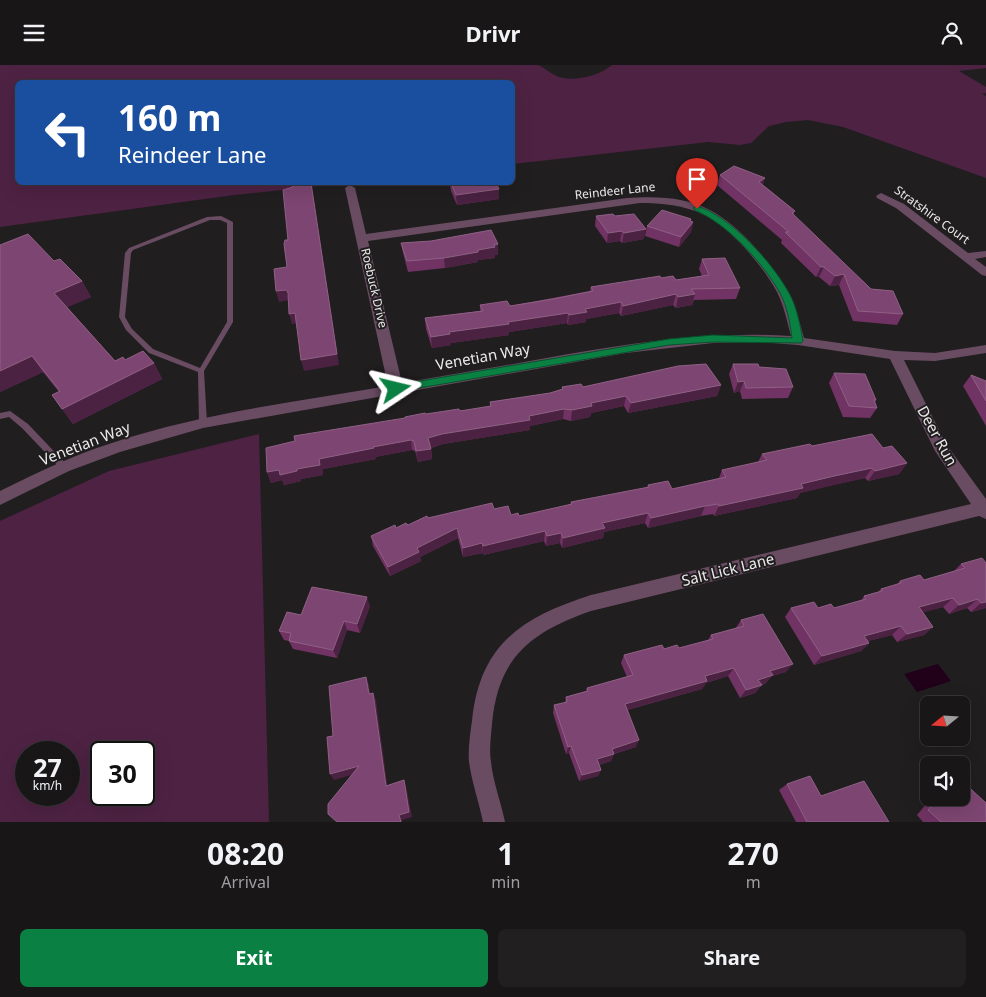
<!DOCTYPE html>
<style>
body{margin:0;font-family:"Noto Sans",sans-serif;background:#221f21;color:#f1f3f6;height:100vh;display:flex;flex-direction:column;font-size:19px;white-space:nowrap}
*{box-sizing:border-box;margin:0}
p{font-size:16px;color:#9f9fa2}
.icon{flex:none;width:28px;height:28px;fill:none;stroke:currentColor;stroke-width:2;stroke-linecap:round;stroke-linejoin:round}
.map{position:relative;height:757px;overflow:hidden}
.side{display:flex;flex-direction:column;background:#191618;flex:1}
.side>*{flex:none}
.hud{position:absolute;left:15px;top:15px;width:500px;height:105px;border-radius:8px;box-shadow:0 5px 20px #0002,0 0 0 1px #373537;background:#1a4fa0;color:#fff;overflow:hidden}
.needle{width:32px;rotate:252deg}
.controls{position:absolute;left:920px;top:631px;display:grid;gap:10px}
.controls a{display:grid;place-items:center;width:50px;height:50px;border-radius:8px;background:#191618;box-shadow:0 5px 20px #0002,0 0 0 1px #373537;font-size:25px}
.speed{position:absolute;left:15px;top:676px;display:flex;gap:10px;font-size:25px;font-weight:700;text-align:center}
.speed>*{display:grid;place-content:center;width:65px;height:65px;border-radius:50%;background:#191618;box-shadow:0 5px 20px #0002,0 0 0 1px #373537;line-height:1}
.speed small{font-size:12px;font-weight:400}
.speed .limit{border:2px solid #111;border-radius:8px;background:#fff;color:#111}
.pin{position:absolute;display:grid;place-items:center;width:42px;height:42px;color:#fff;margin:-51px -21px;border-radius:50% 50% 50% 0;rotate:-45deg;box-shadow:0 0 5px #0007}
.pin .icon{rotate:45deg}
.me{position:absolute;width:55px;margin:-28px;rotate:80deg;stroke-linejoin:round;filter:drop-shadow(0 0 4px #0008)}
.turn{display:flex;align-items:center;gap:18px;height:105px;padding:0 20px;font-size:22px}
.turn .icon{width:65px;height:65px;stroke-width:2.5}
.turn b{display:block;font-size:35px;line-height:42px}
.eta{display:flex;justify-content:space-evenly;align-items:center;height:85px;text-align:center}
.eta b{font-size:30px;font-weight:700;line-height:35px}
.primary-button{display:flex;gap:10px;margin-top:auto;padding:10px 20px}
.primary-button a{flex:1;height:58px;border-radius:8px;background:#0b8043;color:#fff;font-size:20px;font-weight:700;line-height:58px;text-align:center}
.primary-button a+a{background:#221f21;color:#f1f3f6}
header{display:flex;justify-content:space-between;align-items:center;height:65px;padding:0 20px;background:#191618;font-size:22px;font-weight:700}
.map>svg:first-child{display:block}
.green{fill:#4e2243;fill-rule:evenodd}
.water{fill:#200119}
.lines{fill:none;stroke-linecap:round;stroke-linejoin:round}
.lane{fill:#6a4c62;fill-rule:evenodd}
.street{fill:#6a4c62;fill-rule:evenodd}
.wall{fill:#703363}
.shaded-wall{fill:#4b2242}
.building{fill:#7d4672;stroke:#8f6084}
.route{fill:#0b8043;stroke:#07532c}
.labels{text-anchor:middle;stroke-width:4;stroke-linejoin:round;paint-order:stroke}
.far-street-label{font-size:12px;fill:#ebe9ea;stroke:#211e20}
.street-label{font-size:15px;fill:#ebe9ea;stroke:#211e20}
</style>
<header><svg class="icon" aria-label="menu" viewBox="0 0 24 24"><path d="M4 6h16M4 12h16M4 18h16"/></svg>Drivr<svg class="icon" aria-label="person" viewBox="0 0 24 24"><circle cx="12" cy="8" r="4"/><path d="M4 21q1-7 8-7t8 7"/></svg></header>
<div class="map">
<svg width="986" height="757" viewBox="0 0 986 757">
<rect width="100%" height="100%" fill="#211e20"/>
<!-- green -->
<path class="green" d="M0,0h538c7,3 13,9 21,12 16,5 40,-1 53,-12h374v3l-27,3 27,16v6l-4,1 4,2v82l-143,-51 -35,-7 -22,2 -17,4 -18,17 -11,2 -32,-3 -195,22 -1,-81h-494v100h329l-113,12 -234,32z
M259,369l10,388h-269v-301l109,-50zM26,688h43v42h-43zM101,688h43v42h-43z"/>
<!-- water -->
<path class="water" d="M938,599l13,17 -34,11 -13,-18z"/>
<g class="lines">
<!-- lane -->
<path class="lane" d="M221,151l12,6v100l-29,49 3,52 -4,3 -4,-3 -1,-51 -49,-19 -23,-23 -7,-13 6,-64 4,-5 78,-31zM210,155h10l7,3v99l-27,46 -47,-19 -21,-20 -7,-12 6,-64 2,-3z
M10,346l18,13 39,41 1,2 -1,2h-6l-39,-41 -13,-11 -9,2v-6z"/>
<!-- street -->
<path class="street" d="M350,120l5,3 11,46 261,-36c64,-4 92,8 134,56 22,25 35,51 43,84l91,13 40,2 51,-8v8l-51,8 -31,-1 42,84 40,55v20l-7,-3 -388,95c-60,21 -93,46 -99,113 -1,12 -3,26 -1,38 2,20 10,40 14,60h-22c-4,-20 -11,-39 -14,-60 -1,-13 1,-28 3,-41 8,-78 51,-104 119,-126l380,-91 -36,-53 -45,-92 -92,-14 -40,-3 -45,1 -87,10 -423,75 -83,24 -51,19 -69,34v-14c37,-18 73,-36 112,-48 89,-30 184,-41 276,-57l-43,-198zM640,138c22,0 44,2 64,12 27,13 59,51 73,77 7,14 10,29 14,44 -77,-5 -152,6 -228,19 -54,10 -108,19 -161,28l-34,-142z
M881,128l23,11 64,49 18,-2v6l-11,2 11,8v9l-4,-1 -86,-67 -19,-10 -1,-2z"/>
</g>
<!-- wall -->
<path class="wall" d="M720,110l43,10 32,26 -2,4 78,74 32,25 -6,11 -44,-4 -14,-36 -9,1 -11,-9h-3l-35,-34 1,-3 -65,-55z
M450,118h46l3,16 -42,6 -6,-14z
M596,151h19l29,23 -22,4 -2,-2 -13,2 -12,-17z
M691,154v2l2,1 -2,10 -12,15 -34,-11 2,-10z
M401,178l97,1v11h-3v3l-17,2v2l-33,6 -37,4 -5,-19z
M702,194l38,29 -4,11 -42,1 -2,5 -16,3 -3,-3 -52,11 -2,-3 -33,6v3l-18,3 -1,-2 -58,9v3l-58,8v2l-19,3 -6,-19 -1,-11 55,-7v-6l30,1 80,-15 1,-4 70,-9 15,2 26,-4 -3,-7z
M54,196l28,20 9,16 -24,10 48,54 10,-1 29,3 8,16 -89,45 -21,-29 7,-3 -16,-20 -43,20z
M733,299l26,3 34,20 -5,11 -46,1 -2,-8 -6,2 -5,-19z
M834,308l42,27 -1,2 2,6 -7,10 -27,-1 -14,-34z
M971,310l15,6v45l-23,-40z
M721,320l-4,11 -89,17 -4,-7 -33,7 -1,4 -19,4 -8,-2 -33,7v4l-87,14 -12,4 1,11 -14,3 -3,-11 -3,-1 -37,7 1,2 -53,10v6l-22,4v2l-17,4 -2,-5 -11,3 -4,-11 28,-31 131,-27 34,-3 30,-5v-4l60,-9 12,-4v-2z
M812,381l71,2 24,15 -8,11 -31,7 -3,-3 -37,8 -28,7 -3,5 -83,18 -1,-2 -12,2 -53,12 -3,-5 -41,9 -1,6 -41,10 -2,-5 -14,3 -2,-5 -61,14v-2l-20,4 -5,-19 -38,19 1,4 -31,15 -17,-30 -2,-10 25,-8 12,-3 20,-7 66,-9 17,6 8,1 51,-11 1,-3 76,-14 1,-3 24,4 47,-11 3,-8 36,-8 4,-8z
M986,498v45l-15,4 -4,-4 -18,6 -6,-7 -20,5 10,15 -9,8 -27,7 -5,-7 -24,6 1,2 -8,8 -47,14 -29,-48 6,-9h43l27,-7 3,-5 13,-3 4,-4 15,-4 4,-4 24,-1 30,-9 7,-7z
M370,541l-10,27 -13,-3 -10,28 -44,-9 -4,-8 -5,-1 -5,-9 22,-16z
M741,555l45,52 -14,4 -6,7 -4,2 -7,8 -15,5 -12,-22 -22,7 -4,6 -75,21 9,37 -22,7 -3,7 -12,4 2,5 -3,6 -19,5 -10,-28 -3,1 -13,-41 1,-8 11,-2 1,-6 20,-6 1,-3 40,-11 -6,-14 3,-8 40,-6 15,-1 29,-8 3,-5 24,-6z
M787,719l34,12 68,26h-93l-17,-32z
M932,732h29l25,25h-63l-6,-7z"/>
<!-- shaded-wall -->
<path class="shaded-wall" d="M765,113l-3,10 -3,-6z
M311,118l28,182 -35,6 -3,-11z
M499,124v10l-42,6 -1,-10z
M691,154l-2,8 4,-5 -2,10 -12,15 2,-10z
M646,164l-2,10 -22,4 2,-10z
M622,166l-2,10 -13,2 1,-10z
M498,179v11h-3v3l-17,2v2l-33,6 -1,-10 34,-8z
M821,202h3l-5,10h-3z
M844,209l-5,11 -9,1 5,-10z
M82,216l9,16 -28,12 -9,-16z
M286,225l3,10 -10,2 -3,-11z
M676,229l-3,11 -52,11 2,-10z
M695,229l-3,11 -16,3 2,-11z
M621,237l-2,11 -33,6v3l-18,3 1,-10 16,-6z
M295,248l3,10 -6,1 -3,-10z
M568,248l-1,10 -58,9v3l-58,8v2l-19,3 -1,-11 18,-5 59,-10z
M32,291l11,16 -43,20v-21z
M154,298l8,16 -89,45 -11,-15z
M744,316l-4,10 -6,2 4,-11z
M721,320l-4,11 -89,17 3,-10z
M626,331l-2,10 -33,7 -1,4 -19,4 1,-11 19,-7z
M564,344l-1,10 -33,7v4l-87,14 -14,5 -1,-11 14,-4z
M411,375l1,10 -37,7 1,2 -53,10v6l-22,4v2l-17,4 -2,-5 -11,3 -4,-11 12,-2 18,-1 22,-10 54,-12z
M431,384l1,10 -14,3 -2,-11z
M907,398l-8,11 -31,7 7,-10z
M872,403l-7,10 -65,15 -3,5 -83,18 5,-10 82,-22z
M705,441l-4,10 -53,12 3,-10z
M648,448l-3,10 -41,9 -1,6 -41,10 1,-10 39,-15z
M457,463l1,10 -38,19 1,4 -31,15 -2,-9 29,-19z
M545,466l-1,10 -61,14v-9z
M561,468l-1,10 -14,3 1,-10z
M482,478l1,10 -20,4v-9z
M367,532l3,9 -10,27 -3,-9z
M953,533l-10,9 -33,9 9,-9z
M978,534l-11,9 -18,6 10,-9z
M986,537v6l-15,4 10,-9z
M344,556l3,9 -10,28 -4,-8z
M901,561l-9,9 -36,9 8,-8z
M933,562l-9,8 -27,7 10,-8z
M869,578l-8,8 -47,14 8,-9z
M793,599l-7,8 -14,4 -6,7 -14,4 6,-7 12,-9z
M734,603l-6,8 -22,7 -4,6 -80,22 3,-7 80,-28z
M366,612l3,8 2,17 -2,-8z
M762,620l-7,8 -15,5 6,-8z
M373,628l3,7 12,91 -2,-5z
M639,675l-3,7 -27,8 3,-6z
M571,681l-2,7 -3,1 2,-7z
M614,689l-3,7 -17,5 3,-7z
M359,701l3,6 -28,8 -4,-6z
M601,705l-3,6 -19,5 3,-6z
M404,715l2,6 6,31 -10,3v2h-1l-2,-7z"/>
<!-- building -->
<path class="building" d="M734,101l31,12 -6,4 36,29 -3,2 79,76 22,2 10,23 -45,-3 -14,-37 -9,2 -11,-9h-3l-36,-35h4l-69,-57z
M311,118l26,171 -36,6 -6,-47 -6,1 -1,-21 -2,-3 -10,1 -2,-22 13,-2 -3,-23 1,-4h3l-5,-50 10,-3 -1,-2z
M451,118h45l3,6 -43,6z
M662,145l29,9 -1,2 3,1 -12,15 -34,-11z
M613,149l2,2 19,-2 12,15 -22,4 -2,-2 -14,2 -12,-17z
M491,165l7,14 -4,1 1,2 -17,3v2l-34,6 -37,3 -6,-18 30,-2z
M28,169l26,27 6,-2 22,22 -28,12 61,68 8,-4 2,3 18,-9 11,12 -92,46 -10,-14 8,-4 -28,-35 -32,15v-126z
M725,193l15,30 -49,1 4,5 -17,3 -2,-3 -53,12 -2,-4 -36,7 2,3 -18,3 -1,-2 -60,9 1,2 -60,8 1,2 -19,3 -6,-19 58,-7 -3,-6 27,-4 3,5 43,-7 40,-8 -2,-4 69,-11 1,2 12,-2 3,4 33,-5 -7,-16z
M706,299l15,21 -90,18 -5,-7 -35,7 1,3 -20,4 -8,-1 -35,7 1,4 -88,14 -14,4 3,11 -15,2 -2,-10 -3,-1 -38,7 1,1 -55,11 1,6 -23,4v2l-17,4 -1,-5 -12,2 -1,-24 29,-7 -1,-5 111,-18v-1l20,-4 1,1 33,-5 1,2 31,-5 -1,-4 60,-9 13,-4 -1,-2 19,-3 2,3 95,-21z
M733,299h25l1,3 27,2 7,18 -47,1 -2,-7 -6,1z
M834,308l31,1 11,26h-2l3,8 -28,-2z
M971,310l15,6v20z
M872,369l11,14 9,-2 15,17 -32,8 -3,-3 -38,8 -33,8 2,4 -84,18 -1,-2 -13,2 -54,12 -3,-5 -46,10 3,5 -42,10 -2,-5 -14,3 -2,-5 -62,15 -1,-3 -19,5 -6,-20 -40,20 2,4 -31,15 -17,-31 24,-11 1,3 10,-5 2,2 19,-9 1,2 64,-15 2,6 14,-3 3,9 7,-2 1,3 53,-12 -1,-2 78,-15 -1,-2 20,-4 4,8 54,-12 -4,-7 45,-10 -5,-6 48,-10 2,2z
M982,493l4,5v39l-5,1 -3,-4 -19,6 -6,-7 -34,9 14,20 -26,7 -6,-8 -37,10 5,7 -47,13 -31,-48 23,-6 4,6 13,-4 3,4 32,-9 -2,-3 18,-5 -1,-2 20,-6 -1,-2 20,-6 4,5 41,-12 -4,-4z
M312,522l55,10 -10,27 -13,-3 -11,29 -44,-9 2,-8 -12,-2 8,-19 14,3z
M763,549l30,50 -23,7 3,4 -15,5 4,5 -16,5 -12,-22 -29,8 2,5 -82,23 14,36 -27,9 2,5 -17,5 4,11 -19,5 -11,-29 -3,1 -14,-42 13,-3 -1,-5 22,-6 -1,-3 46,-13 -9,-20 38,-10 2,4 13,-4 2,3 34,-9 -2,-4 33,-9 -3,-6z
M366,612l3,17 4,-1 13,93 18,-6 5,32 -10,3 2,7h-64l-9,-8v-10l31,-38 -29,8 -3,-37 6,-1 -4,-50z
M810,711l11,20 43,-15 25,41h-82l-20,-38z
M961,715l25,23v19h-45l-13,-12 11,-13h22z"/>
<!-- route -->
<path class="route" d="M697,141c33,10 75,56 92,87 8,14 11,32 14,48l-2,2 -88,-1 -44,3 -273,47 -3,-1 -2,-2 2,-3 3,-1 273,-46 44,-4 79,3c-2,-15 -5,-32 -12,-45 -17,-30 -54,-71 -86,-83v-3z"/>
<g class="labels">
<!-- far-street labels -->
<g class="far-street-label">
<text transform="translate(615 126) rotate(-6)" y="4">Reindeer Lane</text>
<text transform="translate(932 150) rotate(36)" y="4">Stratshire Court</text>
<text transform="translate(374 223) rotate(77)" y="4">Roebuck Drive</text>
</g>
<!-- street labels -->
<g class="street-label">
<text transform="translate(483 292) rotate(-10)" y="5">Venetian Way</text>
<text transform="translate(937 371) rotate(61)" y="5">Deer Run</text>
<text transform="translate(85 379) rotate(-21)" y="5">Venetian Way</text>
<text transform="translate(728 505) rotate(-14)" y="5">Salt Lick Lane</text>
</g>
</g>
</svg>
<div class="controls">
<a><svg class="needle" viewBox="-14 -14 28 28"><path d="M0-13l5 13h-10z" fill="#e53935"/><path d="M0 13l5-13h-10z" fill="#9f9fa2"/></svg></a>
<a><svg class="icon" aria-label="sound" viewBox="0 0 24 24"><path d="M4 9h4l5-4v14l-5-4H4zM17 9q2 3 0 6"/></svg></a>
</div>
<div class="speed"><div>27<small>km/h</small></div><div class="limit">30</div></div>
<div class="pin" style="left:697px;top:144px;background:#d93025"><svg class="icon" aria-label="arrive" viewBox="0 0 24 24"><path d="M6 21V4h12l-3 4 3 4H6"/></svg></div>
<svg class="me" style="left:396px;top:324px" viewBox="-20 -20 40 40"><path d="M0-17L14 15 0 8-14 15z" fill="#0b8043" stroke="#fff" stroke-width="4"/></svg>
<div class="hud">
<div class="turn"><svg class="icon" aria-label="left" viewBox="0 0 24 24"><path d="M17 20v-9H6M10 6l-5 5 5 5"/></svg><div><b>160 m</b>Reindeer Lane</div></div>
</div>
</div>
<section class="side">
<div class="eta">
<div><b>08:20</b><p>Arrival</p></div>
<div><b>1</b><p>min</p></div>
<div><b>270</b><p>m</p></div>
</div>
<div class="primary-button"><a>Exit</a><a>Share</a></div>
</section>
